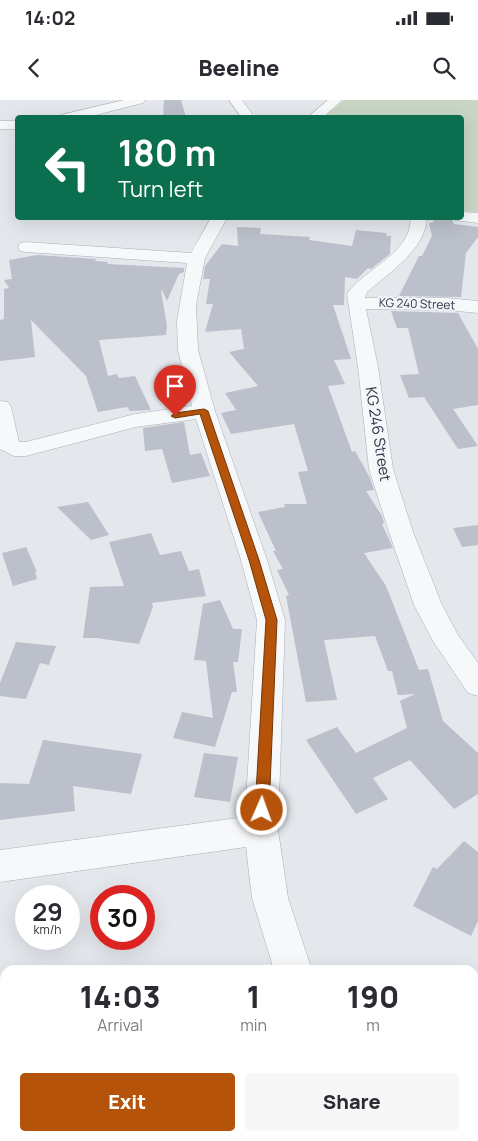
<!DOCTYPE html>
<style>
body{margin:0;font-family:Manrope,sans-serif;background:#f7f7f7;color:#2b2b33;height:100vh;display:flex;flex-direction:column;font-size:19px;white-space:nowrap}
*{box-sizing:border-box;margin:0}
p{font-size:16px;color:#7c7c81}
.icon{flex:none;width:28px;height:28px;fill:none;stroke:currentColor;stroke-width:2;stroke-linecap:round;stroke-linejoin:round}
.map{position:relative;flex:1;overflow:hidden}
.drawer{position:absolute;left:0px;top:865px;width:479px;height:176px;display:flex;flex-direction:column;background:#fff;border-radius:15px 15px 0 0;box-shadow:0 5px 20px #0002}
.drawer>*{flex:none}
.top-card{position:absolute;left:15px;top:15px;width:449px;height:105px;border-radius:5px;box-shadow:0 5px 20px #0002;background:#0b6e4f;color:#fff;overflow:hidden}
.speed{position:absolute;left:15px;top:785px;display:flex;gap:10px;font-size:25px;font-weight:700;text-align:center}
.speed>*{display:grid;place-content:center;width:65px;height:65px;border-radius:50%;background:#fff;box-shadow:0 5px 20px #0002;line-height:1}
.speed small{font-size:12px;font-weight:400}
.speed .limit{border:8px solid #d22;background:#fff;color:#111}
.pin{position:absolute;display:grid;place-items:center;width:42px;height:42px;color:#fff;margin:-51px -21px;border-radius:50% 50% 50% 0;rotate:-45deg;box-shadow:0 0 5px #0007}
.pin .icon{rotate:45deg}
.me{position:absolute;width:55px;margin:-28px;rotate:2deg;stroke-linejoin:round;filter:drop-shadow(0 0 4px #0008)}
.turn{display:flex;align-items:center;gap:18px;height:105px;padding:0 20px;font-size:22px}
.turn .icon{width:65px;height:65px;stroke-width:2.5}
.turn b{display:block;font-size:35px;line-height:42px}
.eta{display:flex;justify-content:space-evenly;align-items:center;height:85px;text-align:center}
.eta b{font-size:30px;font-weight:800;line-height:35px}
.primary-button{display:flex;gap:10px;margin-top:auto;padding:10px 20px}
.primary-button a{flex:1;height:58px;border-radius:5px;background:#b45309;color:#fff;font-size:20px;font-weight:800;line-height:58px;text-align:center}
.primary-button a+a{background:#f7f7f7;color:#2b2b33}
.status{display:flex;justify-content:space-between;align-items:center;height:35px;padding:0 25px;background:#fff;direction:ltr}
.status svg{height:14px;fill:currentColor}
header{display:flex;justify-content:space-between;align-items:center;height:65px;padding:0 20px;background:#fff;font-size:22px;font-weight:800}
.map>svg:first-child{display:block}
.green{fill:#c9d6c5}
.building{fill:#bbc0ca}
.lines{fill:none;stroke-linecap:round;stroke-linejoin:round}
.minor-casing{stroke:#a9aeb7;stroke-width:1}
.minor{fill:#f7f8fa;fill-rule:evenodd}
.route{fill:#b45309;stroke:#753606}
.labels{text-anchor:middle;stroke-width:4;stroke-linejoin:round;paint-order:stroke}
.far-street-label{font-size:12px;fill:#2b3445;stroke:#f4f6f9}
.street-label{font-size:15px;fill:#2b3445;stroke:#f4f6f9}
</style>
<div class="status"><b>14:02</b><svg viewBox="0 0 49 12"><path d="M0 12V9h3v3zM5 12V6h3v6zM10 12V3h3v9zM15 12V0h3v12zM26 1h20v11H26zM47 4h2v5h-2z"/></svg></div>
<header><svg class="icon" aria-label="back" viewBox="0 0 24 24"><path d="M15 5l-7 7 7 7"/></svg>Beeline<svg class="icon" aria-label="search" viewBox="0 0 24 24"><circle cx="10" cy="10" r="6"/><path d="M15 15l6 6"/></svg></header>
<div class="map">
<svg width="478" height="1041" viewBox="0 0 478 1041">
<rect width="100%" height="100%" fill="#e4e7ec"/>
<!-- green -->
<path class="green" d="M344,0h134v112l-17,-1v-93h-139z"/>
<!-- building -->
<path class="building" d="M164,0h17l5,17 -23,1z
M433,119l19,1 2,4 24,3v10l-12,16 -5,44 -62,-1 20,-40h3l10,-20 -3,-13 5,-1z
M237,127l24,1 -1,6 50,3 -1,3 43,6 4,-16 30,3 1,3h4l-1,18 -19,15 -3,-1 -11,11 -12,-2 -1,28h-11l18,54 -17,1 11,24 -17,2 24,66 3,-1 15,27 4,12 -8,1 16,25 2,7 -2,1 11,24 -29,5 22,33 33,84 9,-1 15,52 35,32v41l-24,15 -44,-49 -37,18 15,21 -32,15 -50,-74 31,-13 19,26 51,-25 -7,-27 15,-7 -17,1 -6,-24h-4l-13,-35 -51,4 13,60 -31,2 -20,-106 3,-1 -12,-25 6,-1 -10,-18h3l-18,-39 27,-5 -1,-3h23l-9,-32 10,-1 -14,-47 -63,10 -10,-21 15,-3 -11,-17 33,-7 -29,-34 15,-3 -3,-20 -36,3 8,-28h-7l4,-25h-7l2,-13 17,-22 16,2z
M37,155l59,4 -1,2 13,1 -1,2 77,4v4l-5,2 -12,27 -5,-11 -1,1 6,35 -1,9 -67,5 9,36 9,-2 2,4 16,-2 16,34 -21,1 -3,-4 -29,5 -12,-36 -55,-56 4,37 -35,4v-41l4,-1v-30l5,-1 -5,-8 8,-1 -3,-19z
M391,211l67,2 20,36v56l-25,4 25,37 -20,3 -34,-52 -15,1 -9,-23 19,-1 -11,-46h-11z
M184,322l6,33 11,-2 9,23 -38,7 -10,-34 -17,2 -2,-23z
M88,402l21,33 -18,5 -34,-33z
M478,425v20l-16,2 -9,-19z
M151,433l9,22 21,-4 8,20 10,-2 7,27 -54,7 1,4 -14,37 -43,-6h-13l7,-51 34,-1 -15,-44z
M26,447l11,25h-2l2,7 -24,7 -11,-33z
M220,500l13,29h9l-4,33h-5l4,30h-5l-17,55 -42,-9 9,-26 31,6 -7,-57 -12,-1 9,-56z
M16,542l40,4 -7,19 -9,-2 -14,36 -26,-3v-13z
M43,640l99,14 -11,40 -58,-8 2,25 -75,9v-37l29,1z
M204,653l34,4 -8,45 -36,-5z
M464,741l14,11v69l-7,15 -58,-30 20,-39 4,2z"/>
<g class="lines">
<defs>
<path id="minor" d="M124,0h21l-2,3 -59,15h-24l1,-3z
M229,0h13l13,18h-13z
M328,0h14l-20,18h-15z
M0,21h18v8h-18z
M461,112l17,1v10l-23,-3 -2,-2h8z
M211,118h16l-22,40 -9,47 2,45 17,61 52,149 18,60 -7,210 10,68 24,72h-38l-22,-72 -6,-51 -246,35v-32l245,-33 12,-197 -16,-60 -45,-141 -60,8 -110,29h-12l-14,-7v-48l8,1 3,5 8,35h7l109,-28 57,-8 -14,-56 -1,-29 10,-58 -161,-11 -6,-1 -2,-4 2,-4 6,-1 165,11z
M411,118h16c-2,32 -37,54 -60,74l-2,6h82l31,3v12l-31,-3 -81,-1 12,58 15,102 20,63 29,73 16,30 20,28v33l-10,-3 -35,-52 -19,-36 -25,-73 -20,-63 -11,-102 -11,-73c16,-23 49,-34 61,-61 2,-4 2,-10 3,-15z
M321,1036h42l1,5h-42z"/>
</defs>
<!-- minor casing -->
<use href="#minor" class="minor-casing"/>
<!-- minor -->
<use href="#minor" class="minor"/>
</g>
<!-- route -->
<path class="route" d="M204,309l4,2 51,149 18,60 -8,190 -2,4 -5,2 -5,-2 -2,-4 11,-190 -17,-60 -49,-146 -25,4 -4,-2 4,-3z"/>
<g class="labels">
<!-- far-street labels -->
<g class="far-street-label">
<text transform="translate(417 204) rotate(2)" y="4">KG 240 Street</text>
</g>
<!-- street labels -->
<g class="street-label">
<text transform="translate(378 334) rotate(81)" y="5">KG 246 Street</text>
</g>
</g>
</svg>
<div class="speed"><div>29<small>km/h</small></div><div class="limit">30</div></div>
<div class="pin" style="left:175px;top:316px;background:#d93025"><svg class="icon" aria-label="arrive" viewBox="0 0 24 24"><path d="M6 21V4h12l-3 4 3 4H6"/></svg></div>
<svg class="me" style="left:262px;top:710px" viewBox="-20 -20 40 40"><circle r="17" fill="#b45309" stroke="#fff" stroke-width="3"/><path d="M0-11L8 9 0 5-8 9z" fill="#fff"/></svg>
<div class="top-card">
<div class="turn"><svg class="icon" aria-label="left" viewBox="0 0 24 24"><path d="M17 20v-9H6M10 6l-5 5 5 5"/></svg><div><b>180 m</b>Turn left</div></div>
</div>
<section class="drawer">
<div class="eta">
<div><b>14:03</b><p>Arrival</p></div>
<div><b>1</b><p>min</p></div>
<div><b>190</b><p>m</p></div>
</div>
<div class="primary-button"><a>Exit</a><a>Share</a></div>
</section>
</div>
